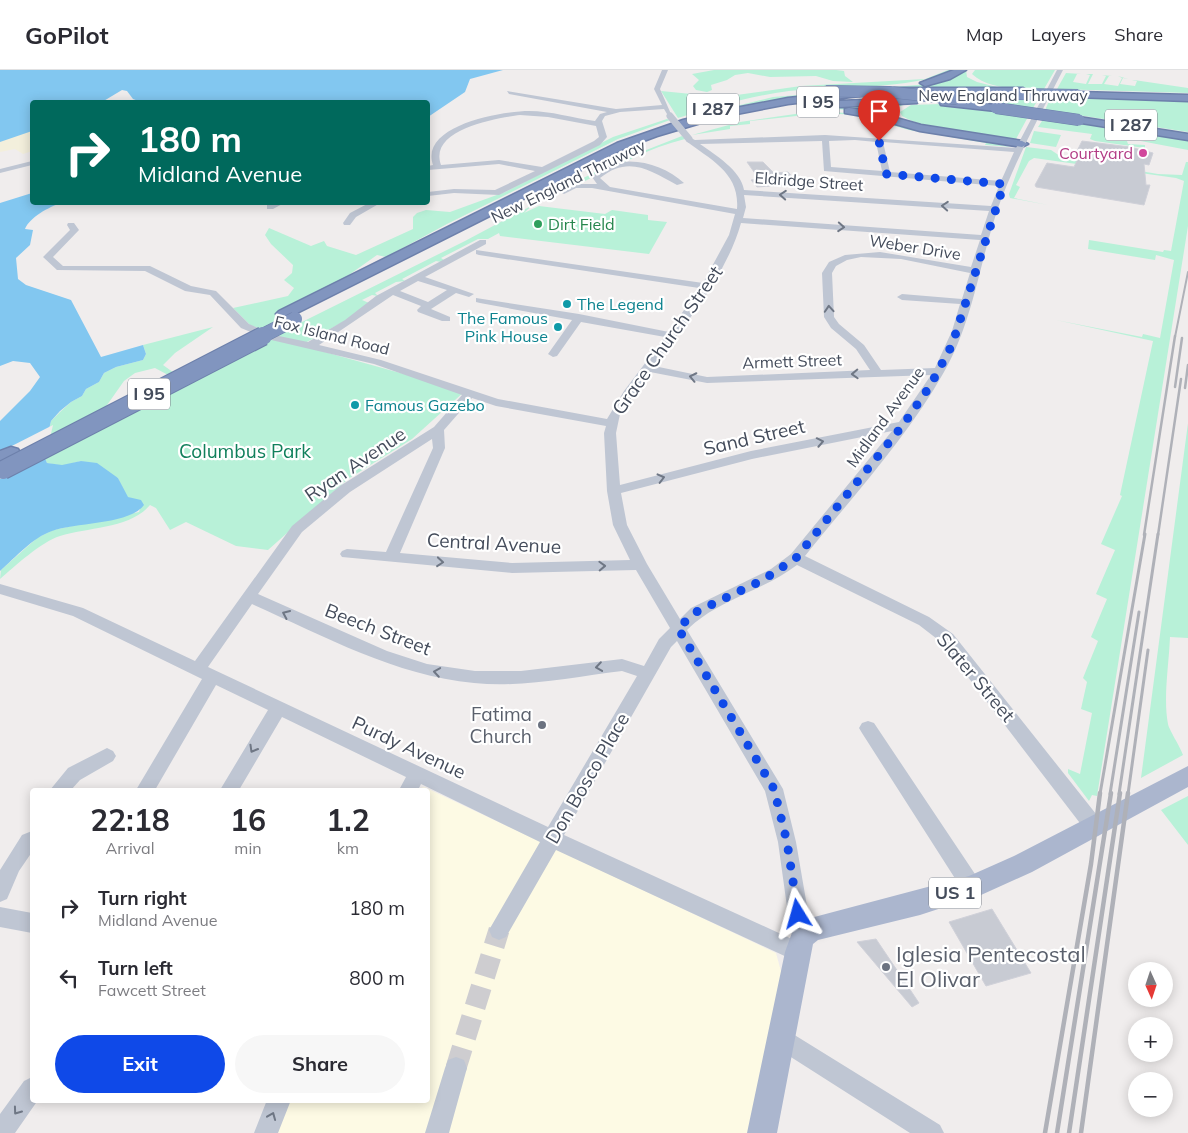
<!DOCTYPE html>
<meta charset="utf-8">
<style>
body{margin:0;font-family:Mulish,sans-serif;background:#f7f7f7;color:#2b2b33;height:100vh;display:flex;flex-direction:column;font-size:19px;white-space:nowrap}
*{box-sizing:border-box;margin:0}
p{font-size:16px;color:#7c7c81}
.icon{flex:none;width:28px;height:28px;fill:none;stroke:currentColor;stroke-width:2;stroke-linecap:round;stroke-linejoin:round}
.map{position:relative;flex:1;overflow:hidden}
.panel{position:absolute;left:30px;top:718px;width:400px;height:315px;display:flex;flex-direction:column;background:#fff;border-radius:5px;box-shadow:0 2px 12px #0003}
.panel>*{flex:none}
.guide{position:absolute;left:30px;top:30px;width:400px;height:105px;border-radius:5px;box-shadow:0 2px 12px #0003;background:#00695c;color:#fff;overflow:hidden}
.needle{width:32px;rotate:177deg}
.controls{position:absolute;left:1128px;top:892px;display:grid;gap:10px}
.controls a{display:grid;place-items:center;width:45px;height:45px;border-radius:50%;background:#fff;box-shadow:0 2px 12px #0003;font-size:25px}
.pin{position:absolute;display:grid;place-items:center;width:42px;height:42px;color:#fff;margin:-51px -21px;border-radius:50% 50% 50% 0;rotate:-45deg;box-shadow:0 0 5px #0007}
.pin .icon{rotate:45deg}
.me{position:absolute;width:55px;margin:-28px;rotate:352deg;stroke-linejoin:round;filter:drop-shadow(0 0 4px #0008)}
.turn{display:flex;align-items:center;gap:18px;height:105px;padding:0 25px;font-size:22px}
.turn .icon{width:65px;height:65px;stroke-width:2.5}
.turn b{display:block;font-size:35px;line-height:42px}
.eta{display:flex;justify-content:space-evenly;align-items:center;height:85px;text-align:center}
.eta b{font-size:30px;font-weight:700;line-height:35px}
.action{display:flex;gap:10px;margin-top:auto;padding:10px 25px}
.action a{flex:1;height:58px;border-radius:30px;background:#0f49e8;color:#fff;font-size:20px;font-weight:700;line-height:58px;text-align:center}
.action a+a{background:#f7f7f7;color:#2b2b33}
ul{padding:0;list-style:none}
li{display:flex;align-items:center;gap:15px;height:70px;padding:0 25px}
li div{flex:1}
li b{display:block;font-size:19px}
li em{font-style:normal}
header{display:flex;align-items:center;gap:30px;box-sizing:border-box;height:70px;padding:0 25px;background:#fff;border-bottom:1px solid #e1e1e2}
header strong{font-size:24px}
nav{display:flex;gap:28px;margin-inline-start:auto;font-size:18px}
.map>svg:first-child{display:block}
.commercial{fill:#fdfae4}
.green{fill:#b8f1d8;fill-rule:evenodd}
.sand{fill:#f3efdc}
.water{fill:#82c7f0}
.pier{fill:#f0eded}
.building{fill:#c8cbd3;stroke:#d0d1d9}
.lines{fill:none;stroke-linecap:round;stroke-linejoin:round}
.minor-tunnel{stroke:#cecdd0;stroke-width:21;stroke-dasharray:21 11;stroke-linecap:butt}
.highway-casing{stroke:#6d80ab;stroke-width:3}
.minor{fill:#bfc6d3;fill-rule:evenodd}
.major{fill:#abb6ce;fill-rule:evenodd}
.highway{fill:#8195bf;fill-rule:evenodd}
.rail-far3{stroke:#afb1b8;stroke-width:2}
.rail-far2{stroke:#afb1b8;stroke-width:2.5}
.rail-far1{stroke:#afb1b8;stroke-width:3}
.rail{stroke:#afb1b8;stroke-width:4.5}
.highway-bridge-far2-casing{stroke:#6d80ab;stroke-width:12;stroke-linecap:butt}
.highway-bridge-far1-casing{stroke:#6d80ab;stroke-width:15;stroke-linecap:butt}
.highway-bridge-casing{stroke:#6d80ab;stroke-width:20;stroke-linecap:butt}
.minor-bridge{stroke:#bfc6d3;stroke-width:7}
.highway-bridge-far2{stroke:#8195bf;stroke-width:11}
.highway-bridge-far1{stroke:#8195bf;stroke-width:14}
.highway-bridge{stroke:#8195bf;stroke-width:18}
.oneway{stroke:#6f7785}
.route{stroke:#0f49e8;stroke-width:9;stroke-dasharray:0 16.2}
.hotel-dot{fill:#d1479c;stroke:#fff;stroke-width:2}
.leisure-dot{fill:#2e9e5b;stroke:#fff;stroke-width:2}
.culture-dot{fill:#0f9aa8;stroke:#fff;stroke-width:2}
.worship-dot{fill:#6b7280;stroke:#fff;stroke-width:2}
.labels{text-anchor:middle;stroke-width:4.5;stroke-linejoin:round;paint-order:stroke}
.far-street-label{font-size:16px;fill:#444c5b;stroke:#fff}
.far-hotel-label{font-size:16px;fill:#b23c85;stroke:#fff;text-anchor:end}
.far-leisure-label{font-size:16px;fill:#27864d;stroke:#fff;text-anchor:start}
.far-culture-label{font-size:16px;fill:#0d838f;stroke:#fff;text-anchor:start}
.shield{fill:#fff;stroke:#7c828c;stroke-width:1}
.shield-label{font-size:18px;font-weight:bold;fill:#444c5b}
.street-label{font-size:19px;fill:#444c5b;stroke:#fff}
.park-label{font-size:19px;fill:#11805c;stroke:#fff}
.worship-label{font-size:19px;fill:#5b616d;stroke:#fff;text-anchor:end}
.near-worship-label{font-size:22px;fill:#5b616d;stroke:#fff;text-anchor:start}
</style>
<header>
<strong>GoPilot</strong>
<nav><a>Map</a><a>Layers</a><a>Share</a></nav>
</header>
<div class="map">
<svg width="1188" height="1063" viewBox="0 0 1188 1063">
<rect width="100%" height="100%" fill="#f0eded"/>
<!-- commercial -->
<path class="commercial" d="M424,717l352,166 6,22 -26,158h-486l14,-33h144v-310h-14z"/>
<!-- green -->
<path class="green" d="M714,0h122l8,1 1,5 8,6 -20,-1 -17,-5 -46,1 -22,-4 -13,2 -8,5 -16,5 1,5 -5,2 -11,-2 -3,-4 6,-6 -7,-6z
M948,0h9c-55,21 -110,15 -168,21 -38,5 -75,16 -111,27l-17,-27 61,6 79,-11 124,-7z
M966,0l1,7 10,5 24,6h-119l46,-4z
M975,0h80l-11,19c-23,-1 -54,2 -72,-15z
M1066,3l15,1h-4l-4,8 13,2 4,-9 -4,-1h10h-3l-5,10h14l4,-8 -4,-1 10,1h-3l-5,8 14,2 4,-8 -4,-2 10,3 -5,-1 -3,6 15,2 2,-5 -5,-1h2l54,8v5l-131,-4z
M835,22l-61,8 -63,12 62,-15z
M950,25l90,1 -7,12 -81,-11 -121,6z
M1051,27l137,3v32l-143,-22z
M910,33l-16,5 -3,3 2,6 -43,-7 -34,-2 43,-4z
M941,34l88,11 -13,24h-5c-28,-3 -86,-9 -109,-23l-2,-4 11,-7z
M816,41l45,3 61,16 90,17 -27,-2 1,-2 -77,-13 -53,-15 -32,-2 -74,8v3l-20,2v3l-38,6 48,-13z
M1044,48l144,21v11l-58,-11 -3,2 1,3 17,1v3l-50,-7 -5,-2 2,-5 -54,-7z
M667,49l3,1 -52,19 -171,85 -61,33 -9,-2 -31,22 -67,35 23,10 163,-81 143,-76 74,-29 3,3c-36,9 -67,26 -100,42 -22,10 -44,15 -61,32l15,-7 66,8 7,-4 36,5v5l19,2 -18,32 -149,-18 -1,-3 -11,6h-10l-37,19 3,2 -3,2 -5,-1 -34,18 3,2 -9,1 -21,11 3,3 -6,-1 -10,5 7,3 -21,16 -43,24 -24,-6 -31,-12 -17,-17 55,-12 6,-8 -10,-8 8,-7 1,-8 -22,-21 -6,-9 4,-7 42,18 13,-5 3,5 29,9 57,-26v-12l4,-4 9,-3 24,2 55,-20 108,-55z
M1034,61l27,4 -5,12 -26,-4z
M1026,77l25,3 12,8 95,16 24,1 4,-13h2v64l-91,570 -5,-1 -3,6 -21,-28v-4l12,5 12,-61 -11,-4 6,-27 -4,-4 15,-37 -7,-4 16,-38 -11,-5 19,-44 -14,-6 21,-48 -2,-1 33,-154 -97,-21 86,17 1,-3 17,4 14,-78 -18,-5 -1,5 -67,-11 1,-9 74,12 1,-2 7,1 13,-70 -8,-3 -142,-20 -5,3 -13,24 4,2 -6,11 34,7 -38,-7 -1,-4z
M213,257l-38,26 -12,12 14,10 94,-38 194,54 -53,48 -64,40 -80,71 -32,-4 -50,-24 -16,8 -14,-22 -6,-3c-20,24 -62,22 -90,31 -19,6 -45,30 -60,43l1,-9 36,-32 16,-8 86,-18 3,-10 -15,-5 -9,-19 -37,-17 -19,5 -15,-3 -4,-9 8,-33 9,-9 11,-10 11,-6 4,-7 13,-7 5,-9 12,-6 27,-7 3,-6 -3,-9zM155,298l28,15 -95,49 36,-51 11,-8z
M1188,353v215l-18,-1c-1,27 -7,61 -2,87 1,6 12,22 15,31l-42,23z
M1188,726v49l-27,-35z"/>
<!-- sand -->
<path class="sand" d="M32,56v25l-9,3 -8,-5 -15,3v-16z"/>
<!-- water -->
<path class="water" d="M0,0h503l-33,9 -5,13 -37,25v-15h-287l-8,-3 -6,-8 -5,-1 -20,12h-70v29l-32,11z
M32,123v9l29,1c-12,4 -31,14 -36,26l8,1 -3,15 -14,13 2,21 8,6 45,15 30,57 42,-12 3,9 -3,6 -27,7 -12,6 -5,9 -13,7 -4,7 -11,6 -11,9 -9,10 -8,33 4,9 15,2 19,-4 16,2 21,15 10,19 13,3 3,5c-15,20 -68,17 -92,26 -20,7 -36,26 -52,40v-150l30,-30 10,-14 -10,-14 -17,-2 -13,5v-163z"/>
<!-- pier -->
<path class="pier" d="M53,355l-7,30 -46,24v-27z"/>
<!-- building -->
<path class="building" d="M1082,71l48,6 23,6 -4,12 -5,-1 2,21h4l-6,20 -108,-18 -1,-2 12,-22 27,4 7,-15 -4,-1z
M747,92h16l11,11 14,-1 7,8 -10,1 3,4 -31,2 -6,-7 8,-1z
M992,839l39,64 -45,13 -37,-64z
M876,869l35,52 8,12 -7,4 -55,-65z"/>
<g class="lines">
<!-- minor-tunnel -->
<path class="minor-tunnel" d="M456,998l43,-138"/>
<defs>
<path id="highway" d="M954,0h12l-16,9 -25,7 -5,-3z
M1023,18l5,3 -2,2 -132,1 -5,-3 5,-3z
M857,21l5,3 -2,2 -72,8 -67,13 -64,19 -32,12 -336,169h-10l-3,-3 3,-3 338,-168 66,-23 37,-9 68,-13z
M1078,22l110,3v6l-113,-4 -2,-2z
M913,28l4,1v4l-77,4 -5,-3 5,-3z
M945,30l51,5 5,3 -5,3 -55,-6 -1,-2z
M849,38l26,4 46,13 101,16 6,3 -6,3 -102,-16 -46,-13 -29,-5v-4z
M1079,47l109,17v6l-113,-18v-4z
M11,377l7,2 2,4 -2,4 -18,8v-14z"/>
</defs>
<!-- highway casing -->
<use href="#highway" class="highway-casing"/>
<!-- minor -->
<path class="minor" d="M662,0h6l-8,19 11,25h-4l-3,-5 -44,3 -15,4 -3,5 5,16 -7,8 -101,50 -45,-2 -26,3v-4l26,-3 41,1 40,-19 -36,-7 -71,6v-4l5,-1c-14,-40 70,-54 96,-54 22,0 44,7 66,10l5,-7 7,-2 -98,-18 -2,-3 109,18 46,-4 -8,-16zM520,45l28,2 48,9 3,11 -5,4 -52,26 -43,-7 -58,5c-13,-36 56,-47 79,-50z
M1057,0h6c-24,47 -50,94 -67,144 -17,53 -24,109 -52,158 -37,66 -92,125 -139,184l124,61 24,17 147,185 2,6 -2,6 -7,3 -7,-3 -145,-189 -22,-17 -122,-60c-34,26 -80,35 -110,65l96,159 13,53 12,70 9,20 -3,7 -7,3 -7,-3 -12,-25 -10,-72 -13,-51 -88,-150 -6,6 -107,188 241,110 3,7 -3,7 -7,3 -7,-3 -235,-109 -50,87 -7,3 -7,-3 -3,-7 51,-88 -119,-58 -3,6h-19l7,-13 -124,-60 -43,73h-19l48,-80 -52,-25 -61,105h-19l66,-111 -129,-63 -73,-22v-10l83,24 112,53 97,-135 48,-40 94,-59 28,-32 -88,-31 -107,-25 -26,-11 -31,-33 -25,-4 -40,-20 -88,-1 -14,-13 27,-27 -3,-5 1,-2h6l5,7 -26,27 10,9h87l41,20 25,5 33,33 25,11 34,7 37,-22 31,-24 104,-56h6v4l-61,33 49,17 -5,3 -13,-4 -25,16 19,8v4h-8l-24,-9 -1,-2 4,-4 -28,-11 -74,50 62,15 117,39 109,20 17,-28 41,-54 -84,-15 -24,34 -4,1 -5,-3 24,-34 -92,-17 -4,-1v-4l103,16 90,18 30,-44 -220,-33 -3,-1v-4l227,33 26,-48 6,-21 -143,-26h-16l-12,6 -4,-2 14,-8h23l-5,-7c24,-26 68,-16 92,6l-7,2c-27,-15 -49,-30 -77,-7l10,9 127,22c3,-36 -26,-49 -51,-68v-4h3l6,3 130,-5 191,13zM855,70l21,2 6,29 -51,-4 -2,-26zM822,71l2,30 175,15 -8,20 -247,-16c-3,-20 -29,-35 -44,-46zM883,72l131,10 -13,29 -111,-9zM744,125l245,16 -8,24 -238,-17 3,-11zM741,153l239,17 -9,27 -91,-15 -35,3 -16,7 -7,11 2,44 7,11 25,21 14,21 -163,7 -53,-11c32,-43 72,-90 87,-143zM861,187l40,2 69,14 -8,26 -60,-5 -5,3 5,3 58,4 -8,27 -17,37 -54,2 -17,-25 -25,-21 -5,-7 -2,-44 4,-7 11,-6zM418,211l29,9 -19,12 -28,-11zM650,302l57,11 224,-8 -32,47 -148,29 -131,34 -4,-52 4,-19zM472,328l24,8 110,20 -2,7 3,58 6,34 17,35 -118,3 -112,-10 45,-105 -1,-18zM892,361l-101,123 -20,15 -80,39 -11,11 -33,-55 -20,-39 -6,-32 131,-34zM432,369l1,9 -47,104 -39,-3 -5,2 -2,3 2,3 170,16 124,-3 34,58 -11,11 -15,27 -22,-7 -101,12h-46l-48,-7 -40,-13 -129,-57 44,-62 48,-40zM252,534c72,32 142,71 222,79 48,5 99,-6 148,-12l15,5 -89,151 -340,-160z
M32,91v4l-32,8v-4z
M274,132h12l-13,7h-6v-4z
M371,132h11l-26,15 -6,8h-6l-1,-2 7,-10z
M868,651l6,2 105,157 3,7 -3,7 -7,2 -7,-2 -103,-161 -3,-5 3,-5z
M107,678l6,3 3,5 -3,5 -33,19 -9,10h-21l18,-22z
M32,761v21l-13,19 -12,28 -7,3v-32l22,-35z
M0,837l32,6v20l-32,-6z
M780,956l160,99 4,8h-34l-138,-88 -3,-8 3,-8z
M456,987l8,3 3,8 -18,65h-24l20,-65 3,-8z
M32,1007v23h6l-23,33h-15v-19l24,-33z
M267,1030h24l-13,33h-24z"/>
<!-- major -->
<path class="major" d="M1188,696v21l-156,85 -51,23 -61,20 -102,25 -5,4 -36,189h-30l38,-181 9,-25 9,-7 166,-44 45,-20z"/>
<!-- highway -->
<use href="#highway" class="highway"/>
<!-- rail-far3 -->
<path class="rail-far3" d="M1175,267l13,-65"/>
<!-- rail-far2 -->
<path class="rail-far2" d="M1175,317l7,-49
M1185,318l3,-23
M1144,465l31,-199
M1158,465l23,-156"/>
<!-- rail-far1 -->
<path class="rail-far1" d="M1100,724l45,-260
M1110,724l29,-182
M1119,724l39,-260
M1128,724l20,-144"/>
<!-- rail -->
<path class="rail" d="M1045,1063l46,-269 9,-71
M1057,1063l54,-340
M1069,1063l51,-340
M1081,1063l47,-340"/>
<defs>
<path id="highway-bridge-far2" d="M826,21l63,1 68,7
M1018,24l60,1
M996,38l83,12"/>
<path id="highway-bridge-far1" d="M260,267l35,-18"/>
<path id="highway-bridge" d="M3,400l260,-134"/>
</defs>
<!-- highway-bridge-far2 casing -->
<use href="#highway-bridge-far2" class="highway-bridge-far2-casing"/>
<!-- highway-bridge-far1 casing -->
<use href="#highway-bridge-far1" class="highway-bridge-far1-casing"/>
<!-- highway-bridge casing -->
<use href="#highway-bridge" class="highway-bridge-casing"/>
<!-- minor-bridge -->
<path class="minor-bridge" d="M670,46l19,23"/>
<!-- highway-bridge-far2 -->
<use href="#highway-bridge-far2" class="highway-bridge-far2"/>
<!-- highway-bridge-far1 -->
<use href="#highway-bridge-far1" class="highway-bridge-far1"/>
<!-- highway-bridge -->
<use href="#highway-bridge" class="highway-bridge"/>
</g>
<!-- one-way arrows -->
<defs><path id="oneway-chevron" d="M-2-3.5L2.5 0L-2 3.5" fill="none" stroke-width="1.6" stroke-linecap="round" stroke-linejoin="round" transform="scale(1.25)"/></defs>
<g class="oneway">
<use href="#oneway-chevron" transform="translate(783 125) rotate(-176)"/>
<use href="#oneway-chevron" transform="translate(945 136) rotate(-176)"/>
<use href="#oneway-chevron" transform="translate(841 157) rotate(4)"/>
<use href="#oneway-chevron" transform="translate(829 239) rotate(-94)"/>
<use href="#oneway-chevron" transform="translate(855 304) rotate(178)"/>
<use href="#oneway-chevron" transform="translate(693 307) rotate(-168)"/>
<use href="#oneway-chevron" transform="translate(820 372) rotate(-11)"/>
<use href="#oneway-chevron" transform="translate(661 408) rotate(-14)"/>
<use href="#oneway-chevron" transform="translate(440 492) rotate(5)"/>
<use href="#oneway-chevron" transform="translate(602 496) rotate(-2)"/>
<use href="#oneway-chevron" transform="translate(286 544) rotate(-156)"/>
<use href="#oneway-chevron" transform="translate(599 597) rotate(172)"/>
<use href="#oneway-chevron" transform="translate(437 602) rotate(-171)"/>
<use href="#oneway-chevron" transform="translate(253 679) rotate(120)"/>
<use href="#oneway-chevron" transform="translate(17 1041) rotate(126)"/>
<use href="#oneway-chevron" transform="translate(272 1046) rotate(-68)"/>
</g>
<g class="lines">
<!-- route -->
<path class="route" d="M798,844l-11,-72 -13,-53 -96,-161 18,-16 67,-32 33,-22 107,-133 27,-39 22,-41 52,-161 -118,-10 -7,-33"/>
</g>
<!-- markers -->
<circle class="hotel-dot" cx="1143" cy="83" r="5"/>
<circle class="leisure-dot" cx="538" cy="154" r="5"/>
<g class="culture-dot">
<circle cx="567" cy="234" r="5"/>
<circle cx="558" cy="257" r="5"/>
<circle cx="355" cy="335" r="5"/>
</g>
<g class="worship-dot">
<circle cx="542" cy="655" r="5"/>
<circle cx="886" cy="897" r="5"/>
</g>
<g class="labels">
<!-- far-street labels -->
<g class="far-street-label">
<text x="1003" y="31">New England Thruway</text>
<text transform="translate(568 111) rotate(-26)" y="6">New England Thruway</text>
<text transform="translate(809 111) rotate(4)" y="6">Eldridge Street</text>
<text transform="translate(915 177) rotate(9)" y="6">Weber Drive</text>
<text transform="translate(332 265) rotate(14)" y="6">Fox Island Road</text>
<text transform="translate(792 291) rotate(-2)" y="6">Armett Street</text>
<text transform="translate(885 347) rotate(-54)" y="6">Midland Avenue</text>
</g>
<!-- far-hotel labels -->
<g class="far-hotel-label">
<text x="1133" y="89">Courtyard</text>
</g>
<!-- far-leisure labels -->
<g class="far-leisure-label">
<text x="548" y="160">Dirt Field</text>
</g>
<!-- far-culture labels -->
<g class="far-culture-label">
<text x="577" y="240">The Legend</text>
<text x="548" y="254" text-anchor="end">The Famous<tspan x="548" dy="18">Pink House</tspan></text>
<text x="365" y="341">Famous Gazebo</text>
</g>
<!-- shield labels -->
<g class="shield">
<rect x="797" y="16.5" width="42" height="31" rx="4"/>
<rect x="687" y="23.5" width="52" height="31" rx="4"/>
<rect x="1105" y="39.5" width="52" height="31" rx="4"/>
<rect x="128" y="308.5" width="42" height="31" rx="4"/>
<rect x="929" y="807.5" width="52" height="31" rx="4"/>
</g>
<g class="shield-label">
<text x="818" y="38">I 95</text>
<text x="713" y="45">I 287</text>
<text x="1131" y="61">I 287</text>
<text x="149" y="330">I 95</text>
<text x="955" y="829">US 1</text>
</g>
<!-- street labels -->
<g class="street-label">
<text transform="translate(667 270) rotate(-55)" y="7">Grace Church Street</text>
<text transform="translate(754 367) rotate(-13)" y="7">Sand Street</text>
<text transform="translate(355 394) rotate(-34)" y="7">Ryan Avenue</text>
<text transform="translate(494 473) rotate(3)" y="7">Central Avenue</text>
<text transform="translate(378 559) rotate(21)" y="7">Beech Street</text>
<text transform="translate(976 607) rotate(50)" y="7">Slater Street</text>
<text transform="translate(409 677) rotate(25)" y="7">Purdy Avenue</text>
<text transform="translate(587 708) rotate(-60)" y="7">Don Bosco Place</text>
</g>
<!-- park labels -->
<g class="park-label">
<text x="245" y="388">Columbus Park</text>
</g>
<!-- worship labels -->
<g class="worship-label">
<text x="532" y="651">Fatima<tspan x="532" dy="22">Church</tspan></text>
</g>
<!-- near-worship labels -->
<g class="near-worship-label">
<text x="896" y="892">Iglesia Pentecostal<tspan x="896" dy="25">El Olivar</tspan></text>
</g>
</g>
</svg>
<div class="controls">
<a><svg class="needle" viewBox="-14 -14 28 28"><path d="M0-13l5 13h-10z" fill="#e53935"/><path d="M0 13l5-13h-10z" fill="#7c7c81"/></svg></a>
<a>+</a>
<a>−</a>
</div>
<div class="pin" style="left:879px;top:71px;background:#d93025"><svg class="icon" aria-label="arrive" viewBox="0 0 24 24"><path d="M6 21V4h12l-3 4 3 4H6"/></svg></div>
<svg class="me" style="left:798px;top:844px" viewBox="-20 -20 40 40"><path d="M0-17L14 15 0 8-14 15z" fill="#0f49e8" stroke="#fff" stroke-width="4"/></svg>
<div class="guide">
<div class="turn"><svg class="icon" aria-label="right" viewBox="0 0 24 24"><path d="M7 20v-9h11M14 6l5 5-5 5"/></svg><div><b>180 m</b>Midland Avenue</div></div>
</div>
<section class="panel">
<div class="eta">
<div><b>22:18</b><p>Arrival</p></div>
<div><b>16</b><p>min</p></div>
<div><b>1.2</b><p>km</p></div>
</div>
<ul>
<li><svg class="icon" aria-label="right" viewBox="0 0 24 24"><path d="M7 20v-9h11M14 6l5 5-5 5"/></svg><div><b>Turn right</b><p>Midland Avenue</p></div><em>180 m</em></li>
<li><svg class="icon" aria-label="left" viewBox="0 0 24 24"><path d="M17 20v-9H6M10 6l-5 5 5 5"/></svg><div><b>Turn left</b><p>Fawcett Street</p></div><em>800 m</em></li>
</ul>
<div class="action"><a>Exit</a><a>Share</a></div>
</section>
</div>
